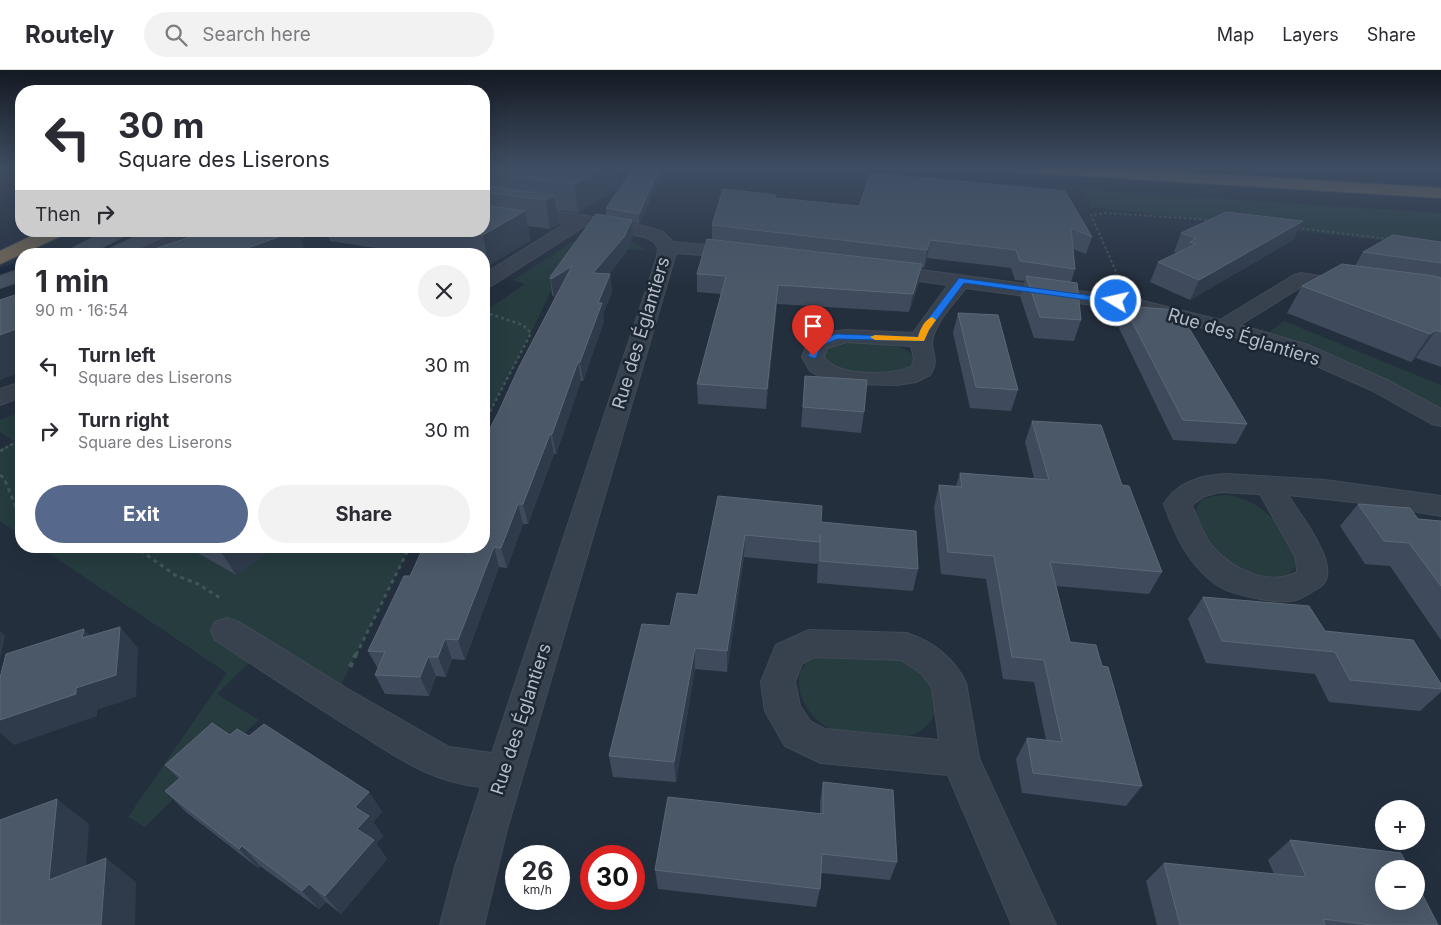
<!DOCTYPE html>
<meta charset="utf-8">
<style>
body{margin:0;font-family:Inter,sans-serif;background:#f2f2f3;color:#2b2b33;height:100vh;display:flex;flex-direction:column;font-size:19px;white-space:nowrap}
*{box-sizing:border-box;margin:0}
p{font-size:16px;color:#7c7c81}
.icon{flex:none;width:28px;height:28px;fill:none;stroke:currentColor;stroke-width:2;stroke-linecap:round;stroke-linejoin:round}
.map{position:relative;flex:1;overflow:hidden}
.drawer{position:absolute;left:15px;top:178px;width:475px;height:305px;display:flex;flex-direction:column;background:#fff;border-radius:20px;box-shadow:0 5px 20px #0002}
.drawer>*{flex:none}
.top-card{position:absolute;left:15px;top:15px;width:475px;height:152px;border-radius:20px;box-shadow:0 5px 20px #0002;background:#fff;color:#2b2b33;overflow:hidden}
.controls{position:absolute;left:1375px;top:730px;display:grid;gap:10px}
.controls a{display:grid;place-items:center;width:50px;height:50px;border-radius:50%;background:#fff;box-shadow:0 5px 20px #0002;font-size:25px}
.speed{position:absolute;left:505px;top:775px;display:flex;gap:10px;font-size:25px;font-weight:700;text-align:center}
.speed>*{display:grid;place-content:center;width:65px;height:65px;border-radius:50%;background:#fff;box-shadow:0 5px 20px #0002;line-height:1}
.speed small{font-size:12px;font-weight:400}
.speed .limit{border:8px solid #d22;background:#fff;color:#111}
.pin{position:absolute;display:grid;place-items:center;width:42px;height:42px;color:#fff;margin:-51px -21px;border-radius:50% 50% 50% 0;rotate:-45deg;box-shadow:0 0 5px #0007}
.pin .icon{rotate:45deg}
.me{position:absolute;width:55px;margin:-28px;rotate:279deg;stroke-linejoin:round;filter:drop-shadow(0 0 4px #0008)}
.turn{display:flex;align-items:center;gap:18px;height:105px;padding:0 20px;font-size:22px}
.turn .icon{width:65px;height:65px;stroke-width:2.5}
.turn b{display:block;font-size:35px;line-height:42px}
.then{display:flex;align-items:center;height:48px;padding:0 20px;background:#0003;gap:10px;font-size:19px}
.round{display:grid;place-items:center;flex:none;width:52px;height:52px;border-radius:26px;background:#f2f2f3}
.headline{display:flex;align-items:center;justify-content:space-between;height:85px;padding:0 20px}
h1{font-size:30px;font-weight:700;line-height:38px}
.action{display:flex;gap:10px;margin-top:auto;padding:10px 20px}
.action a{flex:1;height:58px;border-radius:30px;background:#56698c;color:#fff;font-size:20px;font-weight:700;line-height:58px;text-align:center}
.action a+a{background:#f2f2f3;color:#2b2b33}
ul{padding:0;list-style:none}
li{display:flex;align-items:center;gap:15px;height:65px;padding:0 20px}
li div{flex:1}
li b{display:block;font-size:19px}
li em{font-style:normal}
header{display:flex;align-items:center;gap:30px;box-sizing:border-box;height:70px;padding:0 25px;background:#fff;border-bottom:1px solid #e1e1e2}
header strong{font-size:24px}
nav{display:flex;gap:28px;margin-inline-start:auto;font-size:18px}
.search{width:350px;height:45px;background:#f2f2f3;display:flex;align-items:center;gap:12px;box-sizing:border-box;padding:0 18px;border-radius:28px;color:#7c7c81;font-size:19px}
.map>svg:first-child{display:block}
.green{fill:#263c3f}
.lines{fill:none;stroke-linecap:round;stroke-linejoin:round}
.stream{fill:#17263c;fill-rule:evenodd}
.street-casing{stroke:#414a57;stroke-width:2}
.secondary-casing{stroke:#414a57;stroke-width:2}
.highway-casing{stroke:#434c59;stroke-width:2}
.path-far3{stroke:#3f5557;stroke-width:2;stroke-dasharray:2.5 2.5;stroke-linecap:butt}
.path-far2{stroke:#3f5557;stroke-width:2.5;stroke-dasharray:3 3;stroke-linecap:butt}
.path-far1{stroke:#3f5557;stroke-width:3;stroke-dasharray:4 4;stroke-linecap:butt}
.path{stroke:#3f5557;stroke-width:4.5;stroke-dasharray:5 5;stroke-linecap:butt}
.street{fill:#38414e;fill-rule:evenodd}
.secondary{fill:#465061;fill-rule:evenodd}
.highway{fill:#746855;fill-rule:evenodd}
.wall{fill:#3f4b5c}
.shaded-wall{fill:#2f3b4b}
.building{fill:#4b5868;stroke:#5c6777}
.route{fill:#1a73e8;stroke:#114b97}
.slow{fill:#f59e0b}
.labels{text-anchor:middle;stroke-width:5;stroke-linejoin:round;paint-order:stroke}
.street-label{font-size:18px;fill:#b4bcc9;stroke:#1d2633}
</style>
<header>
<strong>Routely</strong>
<div class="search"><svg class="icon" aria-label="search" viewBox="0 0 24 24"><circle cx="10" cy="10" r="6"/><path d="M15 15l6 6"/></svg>Search here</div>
<nav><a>Map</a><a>Layers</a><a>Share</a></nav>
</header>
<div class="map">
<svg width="1441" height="855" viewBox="0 0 1441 855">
<rect width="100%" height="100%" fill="#242f3e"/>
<!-- green -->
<path class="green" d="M1084,120l357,23v34l-349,-40z
M582,166c21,0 46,-3 63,14l-74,-2 -40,85 -47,90v-111l41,-28 -12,-4z
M1284,251l157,64v27l-176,-77z
M843,271c24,1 54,-3 72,17 -1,5 -4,10 -9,12 -10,5 -51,4 -63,1 -8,-2 -14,-6 -20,-12l2,-11z
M21,342v123l-21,-14v-71l14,-9 -14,-9v-12z
M1228,425c38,7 56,32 69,67 -8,22 -27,17 -45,11 -5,-1 -10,-2 -15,-5 -13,-8 -56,-52 -35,-68 7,-5 18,-4 26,-5z
M38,476h372l-76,153 -74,-47 -43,42 42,26 -73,66 -41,41 -17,-10 99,-144z
M820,586c24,0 70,-3 90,8 44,24 30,79 -23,73 -19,-2 -43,0 -60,-10 -20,-10 -39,-44 -21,-64 3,-4 10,-6 14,-7z"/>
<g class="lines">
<!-- stream -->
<path class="stream" d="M18,192h3v5l-21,7v-6z"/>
<defs>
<path id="street" d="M484,132l98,13 66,12 15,5 10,10 67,6 6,1 3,4 -3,4 -6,1 -64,-5 -169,576 -23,96h-44l15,-58 26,-80c-54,-6 -83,-30 -127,-57 -47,-29 -93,-60 -139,-90l-4,-9 4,-9 12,-4 12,4 107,66 103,59 43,6 165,-496 1,-10 -5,-6 -8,-4 -60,-11 -94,60 -7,2v-14l82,-51 -82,-11z
M169,161h28l-3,4 -59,19 -25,-1 3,-4z
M285,161h26l-3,4 -52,19h-27l3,-4z
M884,195l247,33 89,22 74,-45 7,-2 55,9 3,4 -3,4 -7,2 -45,-7 -64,40 68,20 79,35 54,29v17l-9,-2 -61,-34 -79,-35 -76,-24 -85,-21 -165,-22c-11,14 -28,31 -33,49 -4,14 8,22 -3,38l-14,7 -19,3 -51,-1 -24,-6 -12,-7 -8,-14 7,-18 19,-7 19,-2 66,3 35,-48 -71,-10 -2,-4 2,-4zM847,272l64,4 3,13 -2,7c-18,10 -77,11 -88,-9l3,-9z
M21,312v15l-21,8v-16z
M1226,404l99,6 116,16v20l-69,-12 -84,-9c12,20 43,58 39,81 -1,7 -6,11 -12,14 -7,4 -15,10 -24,11 -17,2 -60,-6 -74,-16 -28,-19 -42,-50 -53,-81 13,-22 38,-29 62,-30zM1220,422l40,2 36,64 1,14c-28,15 -65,-3 -84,-25 -10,-12 -15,-27 -21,-42l13,-9z
M809,560l98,3c26,9 47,25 59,50l13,75 77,167h-44l-64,-150 -127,-12 -36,-17 -20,-35 -4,-29 15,-37zM814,587l87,3 20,13 11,15 7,52 -114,-11 -14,-7 -11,-16 -5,-24 7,-18z"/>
<path id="secondary" d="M106,161h23l-3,4 -37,19h-23l3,-4z
M148,161h24l-3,4 -41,19h-24l3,-4z
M21,199v12l-21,7v-12z"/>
<path id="highway" d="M1012,97h89l340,21v10l-422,-26z
M42,161h24l-3,4 -63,29v-13z"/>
</defs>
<!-- street casing -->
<use href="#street" class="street-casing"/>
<!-- secondary casing -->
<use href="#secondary" class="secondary-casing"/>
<!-- highway casing -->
<use href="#highway" class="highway-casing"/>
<!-- path-far3 -->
<path class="path-far3" d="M1297,158l93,11
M1118,206l-27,-61 15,-2 105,7"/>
<!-- path-far2 -->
<path class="path-far2" d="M484,242l39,13 8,8 -47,90
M5,378l16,-8"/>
<!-- path-far1 -->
<path class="path-far1" d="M0,381l8,-4
M0,405l4,3 12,29 5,3
M134,476l41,29 23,9 22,14
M356,585l54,-109"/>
<!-- path -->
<path class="path" d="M350,597l6,-13"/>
<!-- street -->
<use href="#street" class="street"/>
<!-- secondary -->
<use href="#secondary" class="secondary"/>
<!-- highway -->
<use href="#highway" class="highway"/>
</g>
<!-- wall -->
<path class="wall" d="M484,97l135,21 -41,25 -21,-3 2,14 -9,5 -22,-3 2,15 -41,24 -5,-1v-10h-70l-84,-13 -4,-10h158z
M635,97h28v5l-24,52 -7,-2 1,15 -8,17 -16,20h1l2,18 -9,22 1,7 -21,60h-2l-25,73h-2l-26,70h-5l-16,44 -8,-1 -34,93 -13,-1 -6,18 -10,-1 -7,20 -44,-2 -10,-19 3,-6 -10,-18 42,-75 74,-30v-106l14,-27 58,-118 -2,2 -2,-2 -2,-18 56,-61v-8z
M1065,121l27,46 -6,17 -13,-5 2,20 -4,13 10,38 -7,21 -40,-3 -14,-42 5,-15 -10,-1 -4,-12 -84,-10 -3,10 -2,-1 -3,15 -10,30 -132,-8 -11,105 -68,-5 -1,-20 24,-90 -24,-2v-18l15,-35v-14l64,-27 83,8z
M1303,151l-10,19 -103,60 -40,-18 8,-20 19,-9 -3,-1 7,-19z
M1441,172v125l-25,-9 -5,4 -124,-49 15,-27 53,-20 8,-14z
M1124,236l123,118 -11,20 -63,-4 -56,-116z
M958,243l60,77 -7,21 -41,-3 -17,-75z
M805,306l59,36 -3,21 -60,-6z
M1032,351l90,64 40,87 -13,22 -93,-8 14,56 32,24 40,120 -16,20 -104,-13 -6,-34 11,-21 19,2 -12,-58 -31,-3 -17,-100 -45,-5 -7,-67 5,-22 17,1 4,-13 74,5 -9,-36z
M718,426l103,26 97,47 -5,22 -96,-8 1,-21 -1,2 -73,-7 -17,115 -32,-3 -19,113 -63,-5 -4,-21 61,-130 28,-31z
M1358,434l60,15 23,2v119l-51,-74 -25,-2 -25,-38z
M186,476h89l-39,29z
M1203,527l122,34 116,53v8l-21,19 -91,-9 -14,-28 -109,-11 -18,-44z
M230,665l19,1 120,56 13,20 -9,10 10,14 -7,7 11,16 -46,55 -15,-12 -7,7 -59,-43 -2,2 -72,-56 -21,-21 14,-12 -14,-14z
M823,712l74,80 -7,18 -69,-7 -1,16 -4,18 -158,-18 -3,-19 165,-56v-12z
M1290,770l148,85h-281l-11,-44 18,-18 110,11 -6,-14z"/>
<!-- shaded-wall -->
<path class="shaded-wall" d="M604,97h13l2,21 -41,25 -4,-29z
M660,97h3v5l-24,52v-10z
M554,125l5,29 -9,5 -4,-29z
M525,141l5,30 -41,24 -6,-30z
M632,150l1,17 -8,17 -30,37 -2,-18z
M1303,151l-10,19 -103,60 9,-20z
M295,161h3l8,23h-75z
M930,170l-3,18 -3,10 3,-18z
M922,194l-3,18 -10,30 4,-18z
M572,196l2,17 -20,14 -3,-18z
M610,204l2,18 -9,22 1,7 -21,60 -3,-19 18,-59z
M778,215l-1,19 -11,105 1,-20z
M21,257v45l-21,8v-45z
M1436,260l-20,28 -5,4 19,-28z
M578,292l3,19 -25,73 -4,-20z
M550,364l4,20 -26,70 -5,-20z
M518,434l5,20 -16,44 -6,-20z
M745,465l-1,22 -17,115v-21z
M219,476h56l-39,29 -18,-28z
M494,477l5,20 -34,93 -7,-20z
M120,557l18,21 -2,49 -39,13v6l-83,29 -14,-12v-13z
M84,559l19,22 -21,-13z
M0,561l5,5 -5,23z
M445,569l7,20 -6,18 -8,-20z
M695,578v21l-19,113 -2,-20z
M428,587l8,19 -7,20 -9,-19z
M369,722l13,20 -9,10 10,14 -7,7 11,16 -46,55 -16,-18 32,-67 -2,-22z
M57,729l32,25 -5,79 -35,-23z
M242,776l18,20 -2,2 -19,-19z
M106,788l30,24 -1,43h-34z
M309,814l17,18 -7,7 -17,-18z"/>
<!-- building -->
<path class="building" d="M484,97h120l-30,17 -90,-11z
M635,97h25l-21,47 -33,-6z
M871,103l194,18 27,46 -21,-9 4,41 -55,-8 -4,-11 -86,-10 -3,10 -215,-25 11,-36 53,6 -1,3 84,8z
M484,116l70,9 -8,5 -62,-8z
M484,135l41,6 -42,24 -25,-4h26z
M1226,142l77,9 -104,59 -41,-18 38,-18 -6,-2 6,-4 -15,-5z
M596,144l36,6 -8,17 -31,36 17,1 -12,29h4l-22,59h-2l-26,72h-2l-27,70h-5l-17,44 -7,-1 -36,93 -13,-1 -7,18h-10l-8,20 -45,-2 10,-23 -17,-1 36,-75h6l14,-30h60v-106l14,-27 21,-46 53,-101 -21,13 -1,-2z
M208,161h87l-64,23h-91z
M1393,165l48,7v21l-78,-11z
M707,169l215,25 -9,30 -135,-9 -11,104 -70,-5 29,-108 -29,-2z
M1342,194l92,12 7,2v54l-5,-2 -6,4 -128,-48z
M1026,206l51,7 4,37 -41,-3z
M21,223v34l-21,8v-35z
M1124,236l54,4 69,114 -64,-4z
M958,243l40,2 20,75 -42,-3z
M805,306l62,4 -3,32 -61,-5z
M1032,351l69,4 21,60 7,1 33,86 -112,-10 20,80 26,3 6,21 6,1 34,119 -109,-13 -6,-35 35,4 -18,-82 -32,-3 -18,-101 -46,-4 -9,-67 23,2 -2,-14 89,7z
M718,426l104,10 -1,16 95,9 2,38 -98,-8v-26v7l-75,-7 -18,116 -32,-3 -21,114 -65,-6 33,-132 28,2 7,-33 21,2z
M1358,434l52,4 8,11 23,2v65l-32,-43 -25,-2z
M1203,527l106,9 16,25 88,9 28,44v5l-91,-9 -15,-28 -113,-11z
M120,557l-4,48 -40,13v6l-76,26v-42l6,-24 78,-25 -2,9z
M212,653l18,12 7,-6 12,7 15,-12 105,68 -14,15 14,9 -12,13 17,11 -49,56 -16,-12 -7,7 -60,-45 -3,3 -74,-58 16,-14 -16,-12z
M823,712l70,8 4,72 -75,-8 -2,35 -165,-19 13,-73 155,17z
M57,729l-8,81 57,-22 -5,67h-101v-105z
M1290,770l111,13 8,16h-25v32h32v-19l22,43h-66l-49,-6 2,6h-145l-16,-62 142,14z"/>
<!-- sky -->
<linearGradient id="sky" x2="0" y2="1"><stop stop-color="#141a22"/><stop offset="0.45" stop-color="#3f4d63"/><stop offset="1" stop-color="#3f4d63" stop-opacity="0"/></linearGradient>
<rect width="1441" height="217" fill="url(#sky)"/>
<!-- route -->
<path class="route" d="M959,208l157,21 4,2 -4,3 -152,-21 -35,47 -5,11 -87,-2 -16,7 -5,12h-3l-5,-2 6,-14 22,-8 82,3 4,-10z"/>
<!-- slow -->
<path class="slow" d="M932,247l4,3 -7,10 -5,11 -49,-1 -5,-3 5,-2 43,2c2,-7 6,-17 14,-20z"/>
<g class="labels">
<!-- street labels -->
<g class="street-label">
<text transform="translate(641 263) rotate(-73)" y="6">Rue des Églantiers</text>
<text transform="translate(1244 267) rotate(17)" y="6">Rue des Églantiers</text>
<text transform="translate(521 649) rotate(-72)" y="6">Rue des Églantiers</text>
</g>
</g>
</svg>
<div class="controls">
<a>+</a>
<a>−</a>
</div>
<div class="speed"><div>26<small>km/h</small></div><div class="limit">30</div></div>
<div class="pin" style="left:813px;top:286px;background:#d93025"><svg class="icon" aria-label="arrive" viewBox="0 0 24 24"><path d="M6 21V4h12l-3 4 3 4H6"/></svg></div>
<svg class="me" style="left:1116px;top:231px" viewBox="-20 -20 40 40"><circle r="17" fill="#1a73e8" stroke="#fff" stroke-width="3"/><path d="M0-11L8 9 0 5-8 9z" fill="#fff"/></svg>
<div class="top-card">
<div class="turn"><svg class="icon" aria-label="left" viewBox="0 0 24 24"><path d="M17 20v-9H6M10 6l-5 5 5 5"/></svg><div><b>30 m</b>Square des Liserons</div></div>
<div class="then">Then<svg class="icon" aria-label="right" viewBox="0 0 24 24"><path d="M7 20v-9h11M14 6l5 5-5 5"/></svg></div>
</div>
<section class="drawer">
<div class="headline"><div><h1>1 min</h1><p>90 m · 16:54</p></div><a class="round"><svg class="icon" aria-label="close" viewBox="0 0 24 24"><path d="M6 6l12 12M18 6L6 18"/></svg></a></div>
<ul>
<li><svg class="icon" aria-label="left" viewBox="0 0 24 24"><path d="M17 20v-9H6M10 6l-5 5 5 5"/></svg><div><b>Turn left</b><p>Square des Liserons</p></div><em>30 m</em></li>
<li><svg class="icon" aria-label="right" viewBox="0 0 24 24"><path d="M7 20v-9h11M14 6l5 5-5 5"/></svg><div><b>Turn right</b><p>Square des Liserons</p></div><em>30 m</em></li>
</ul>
<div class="action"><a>Exit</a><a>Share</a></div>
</section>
</div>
